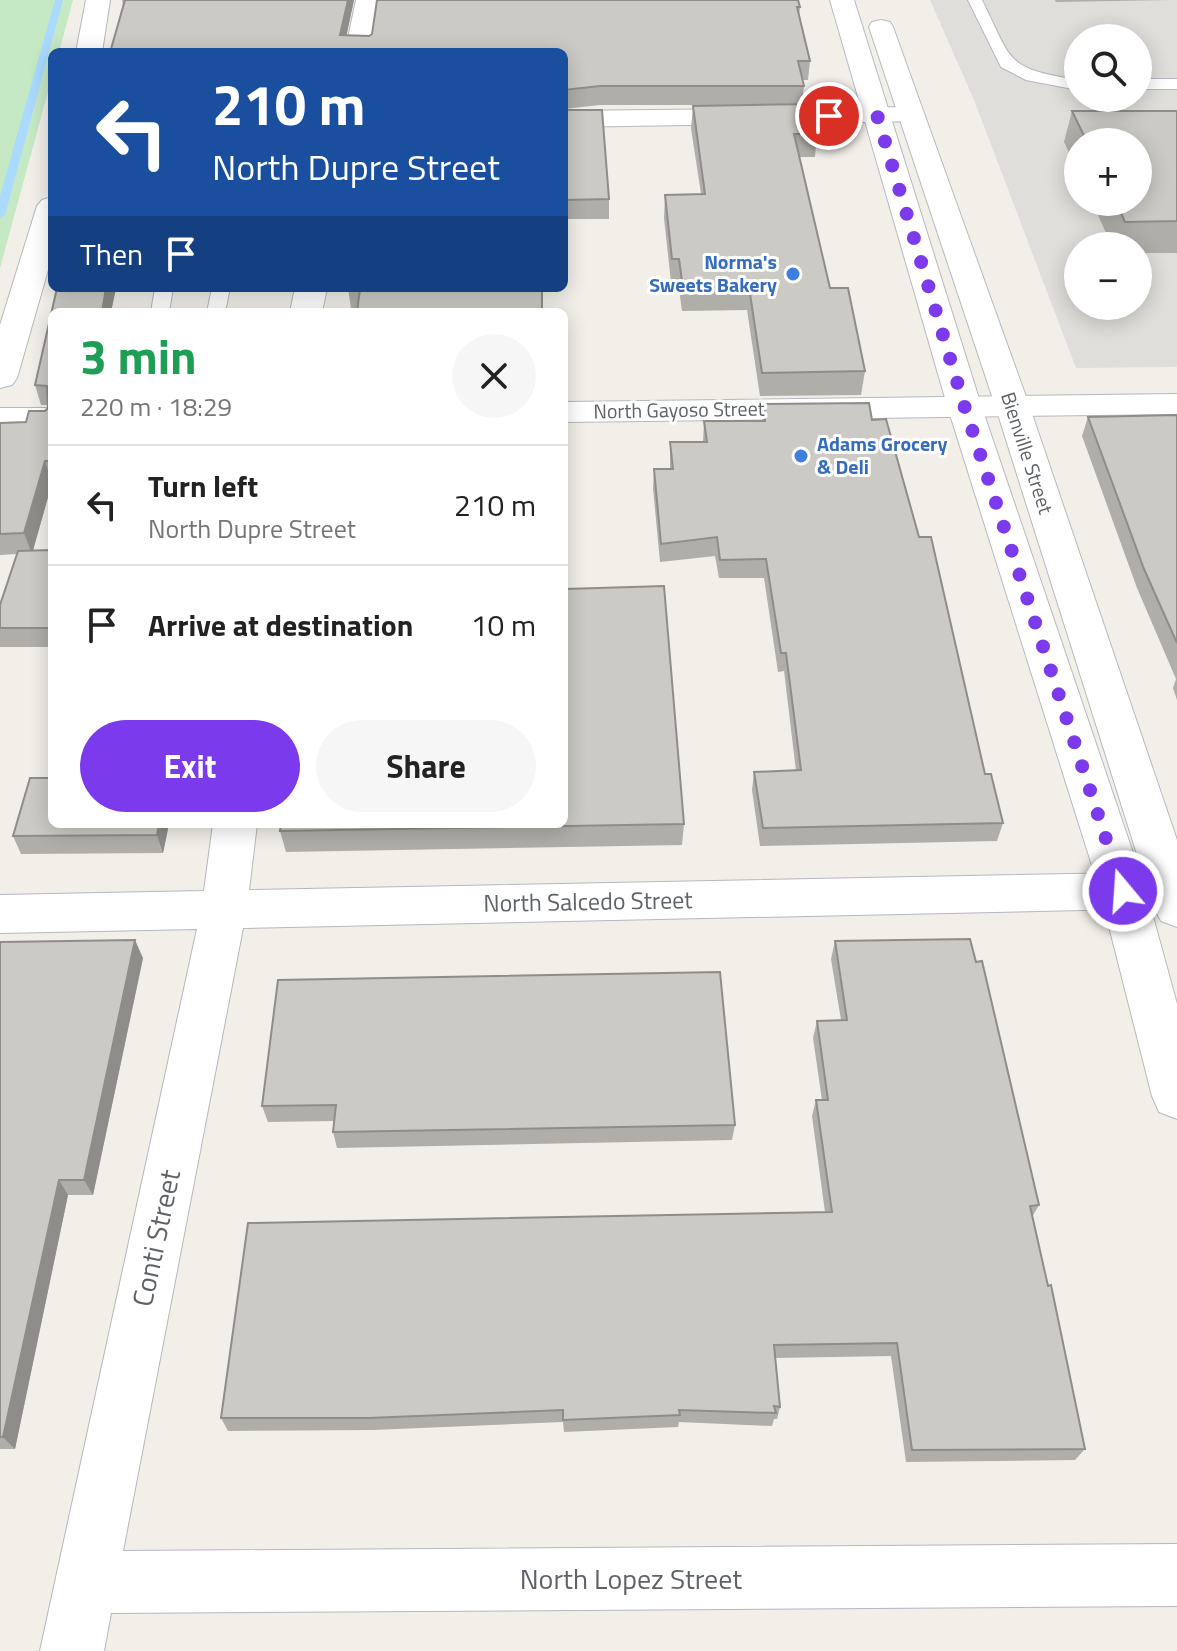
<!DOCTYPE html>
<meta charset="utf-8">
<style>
body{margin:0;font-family:"Titillium Web",sans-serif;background:#f6f6f6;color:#222;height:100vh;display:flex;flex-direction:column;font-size:30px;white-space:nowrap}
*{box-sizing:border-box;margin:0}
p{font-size:26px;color:#767676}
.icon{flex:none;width:44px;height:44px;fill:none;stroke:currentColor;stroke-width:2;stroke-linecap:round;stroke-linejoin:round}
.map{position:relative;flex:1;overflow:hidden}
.details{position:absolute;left:48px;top:308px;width:520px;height:520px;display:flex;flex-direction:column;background:#fff;border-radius:12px;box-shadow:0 4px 20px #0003}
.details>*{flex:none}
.banner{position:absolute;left:48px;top:48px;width:520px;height:244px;border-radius:12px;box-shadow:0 4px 20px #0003;background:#1a4fa0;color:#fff;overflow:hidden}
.fabs{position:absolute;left:1064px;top:24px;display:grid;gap:16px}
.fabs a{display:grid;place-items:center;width:88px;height:88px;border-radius:50%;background:#fff;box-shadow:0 4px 20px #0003;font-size:40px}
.pin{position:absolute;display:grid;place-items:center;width:68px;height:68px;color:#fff;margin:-34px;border:4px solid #fff;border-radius:50%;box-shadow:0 2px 8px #0007}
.me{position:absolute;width:88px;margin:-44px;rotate:342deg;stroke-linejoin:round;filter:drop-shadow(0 0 6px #0008)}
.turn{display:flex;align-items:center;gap:28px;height:168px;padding:0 32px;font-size:36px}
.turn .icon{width:104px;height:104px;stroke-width:2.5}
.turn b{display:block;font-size:56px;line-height:68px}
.then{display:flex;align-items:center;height:76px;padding:0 32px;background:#0003;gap:16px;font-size:30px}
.round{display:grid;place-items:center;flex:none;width:84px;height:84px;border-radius:42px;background:#f6f6f6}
.head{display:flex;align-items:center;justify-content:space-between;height:136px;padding:0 32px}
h1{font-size:48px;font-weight:700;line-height:60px;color:#1e9e55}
.cta{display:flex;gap:16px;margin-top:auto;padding:16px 32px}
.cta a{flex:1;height:92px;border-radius:48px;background:#7c3aed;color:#fff;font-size:32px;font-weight:700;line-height:92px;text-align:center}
.cta a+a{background:#f6f6f6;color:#222}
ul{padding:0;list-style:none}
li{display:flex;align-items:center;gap:24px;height:120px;padding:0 32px;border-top:2px solid #e0e0e0}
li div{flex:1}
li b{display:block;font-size:30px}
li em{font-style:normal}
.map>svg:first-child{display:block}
.industrial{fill:#e0deda;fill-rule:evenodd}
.green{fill:#c5e8c5}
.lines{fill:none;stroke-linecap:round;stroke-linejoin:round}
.stream{fill:#aadaff;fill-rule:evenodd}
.lane-casing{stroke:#b5b8bc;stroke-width:2}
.street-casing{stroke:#b5b8bc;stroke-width:2}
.secondary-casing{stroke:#b6babf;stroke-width:2}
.lane{fill:#fff;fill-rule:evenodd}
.street{fill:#fff;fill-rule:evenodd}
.secondary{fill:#fff;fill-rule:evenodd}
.wall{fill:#afaea9}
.shaded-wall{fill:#8f8d8a}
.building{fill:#cccac5;stroke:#8f8d8a;stroke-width:2}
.route{stroke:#7c3aed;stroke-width:14;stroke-dasharray:0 25.2}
.shop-dot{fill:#3f7fe0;stroke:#fff;stroke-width:3}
.labels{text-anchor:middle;stroke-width:6;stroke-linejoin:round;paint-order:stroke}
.far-shop-label{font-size:20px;font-weight:bold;fill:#366cbe;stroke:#fff;text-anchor:end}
.far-street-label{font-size:20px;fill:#5f6368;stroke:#fff}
.street-label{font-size:24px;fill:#5f6368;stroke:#fff}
.near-street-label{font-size:28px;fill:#5f6368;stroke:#fff}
</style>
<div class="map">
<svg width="1177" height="1651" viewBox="0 0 1177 1651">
<rect width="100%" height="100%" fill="#f1efe8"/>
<!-- industrial -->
<path class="industrial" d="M930,0h247v367l-101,1 -102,-268zM1078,38h60v60h-60zM1078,142h60v60h-60zM1078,246h60v60h-60z"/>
<!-- green -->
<path class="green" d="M0,0h73l-14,52h-7v25l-52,191z"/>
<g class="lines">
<!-- stream -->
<path class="stream" d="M55,0h8l-58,215 -5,3v-22z"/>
<defs>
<path id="lane" d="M968,0h14c31,63 23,68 96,80v10l-52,-10 -25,-13z
M1138,79h39v10h-39z
M155,288h18l-4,24h-18z
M212,288h18l-5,24h-18z"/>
<path id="street" d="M86,0h24l-8,52h-26z
M356,0h24l-9,52h-26z
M910,107l10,2 3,6 -3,6 -356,6v-16z
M52,197v59l-35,122 -5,7 -12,3v-63l37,-119 5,-6z
M295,288h32l-5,24h-32z
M1177,394v20l-613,8v-20z
M0,408h52v20h-52z
M213,824h44l-8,66 928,-18v36l-934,20 -120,623 1054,-7v62l-1066,7 -7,38h-64l157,-722 -197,4v-38l204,-4z"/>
<path id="secondary" d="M830,0h24l127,405 165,486 31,113v115l-18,-7 -7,-16 -52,-205 -153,-486z
M881,20l9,2 3,5 136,378 148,435v87l-16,-6 -7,-13 -159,-503 -126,-378 3,-5z"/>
</defs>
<!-- lane casing -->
<use href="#lane" class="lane-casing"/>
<!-- street casing -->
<use href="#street" class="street-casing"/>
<!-- secondary casing -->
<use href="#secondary" class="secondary-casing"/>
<!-- lane -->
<use href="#lane" class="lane"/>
<!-- street -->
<use href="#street" class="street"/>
<!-- secondary -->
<use href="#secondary" class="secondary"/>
</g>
<!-- wall -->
<path class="wall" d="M122,0h232l-8,36h23l431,-29 -1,10 11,44 -2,19h-5l1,6 -2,18 15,30 -2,23h-16l31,131 35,83 -4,24 -101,1 -13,-86 -65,1 -4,-29h-7l-7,-64 1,-23 36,-1 -10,-66 2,-22 13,-1h-106l-36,4v-57h-452l-1,-3 12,-44z
M1055,0h116l-115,2z
M564,110l45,89v20h-45z
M1072,111h105v142h-39v-7h-26l-20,-44h46v-60h-60v29l-14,-29z
M57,288h59l-5,24h-59v171l-19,67h19v97h-52v-42l17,-51 -17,1v-132l26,-1 22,-14v-3h-7l-6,-20z
M348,288h189v2l-180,19h-6z
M764,404l108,16 113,354 18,49 -6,18 -237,5 -8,-56 2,-18 42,-1 -12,-100 -6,1 -14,-94h-45l-4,-22 -55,6 -7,-74 1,-19h16v-27h33l1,-21h58z
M1177,415v285l-4,-12 3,-9 -39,-91 -55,-152 6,-19z
M169,824l-6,29 -142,1 -8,-18z
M684,824l-2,21 -396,7 -6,-21z
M835,941l204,264 -7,12 53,232 -10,11 -169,2 -15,-106 -116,2 5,49 -3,12h-3l-2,7 -93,-4 -1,5 -114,5 -1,-10 -190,8 -145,1 -7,-13 604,-206 -13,-96 4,-16h6l-9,-62 4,-17 24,-1 -10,-61z
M0,942l143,16 -50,237h-25l-53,254h-15z
M278,980l457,145 -3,15 -395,8 -4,-16 1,-11 -66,1 -6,-16z"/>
<!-- shaded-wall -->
<path class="shaded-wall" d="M348,0h6l-11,52 -3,-17z
M106,288h10l-5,24h-9z
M45,461l7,22 -20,71 -8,-21z
M159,824h10l-6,29 -6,-18z
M135,940l8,18 -50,237 -9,-15z
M59,1180l9,15 -53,254 -12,-12z"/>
<!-- building -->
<path class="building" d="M125,0h223l-8,35 29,1 3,-2 5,-34h421l2,7h-3l13,54h-12l6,25h-204l-36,4v-38h-436l1,-3h-18z
M810,104l7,30h-23l36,154h18l17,83 -103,2 -13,-86 -66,1 -4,-29h-7l-7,-64 40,-1 -12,-88z
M564,110h38l7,89 -45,1z
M1072,111h105v110l-52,1 -9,-20h22v-60h-51z
M57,288h49l-4,24h-50v149h-7l-21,72 -24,1v-111l26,-1 3,-11h16l3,-3 -1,-22 -12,-1z
M348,288h188v2h6v22h-185l3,-23h-12z
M869,403l3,17 14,-1 33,118h12l54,237h6l12,49 -240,5 -9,-56 47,-2 -15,-117h-5l-15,-94 -46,1 -3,-23 -56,7 -7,-75h19l-3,-27h37l-3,-21h61l-1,-17z
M1177,415v228l-33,-74 -56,-152z
M52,550v78h-52v-23l18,-54z
M664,586l20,238 -404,7 1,-7h283v-232l1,-3z
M30,778h22v46h107l-2,11 -144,1z
M970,939l6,23 6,-1 57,244 -9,1 18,80 3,-1 34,164 -173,1 -15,-107 -123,2 6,62 -6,-1 2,7 -97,-3 1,5 -117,5v-10l-195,8h-147l27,-195 584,-11 -16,-112h12l-11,-79 30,-1 -12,-79z
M135,940l-51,240h-25l-56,257h-3v-495z
M720,972l15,153 -402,7 3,-27 -74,1 16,-126z"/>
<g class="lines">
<!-- route -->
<path class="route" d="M829,116l48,-1 87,290 159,486"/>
</g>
<!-- markers -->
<g class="shop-dot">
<circle cx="793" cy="274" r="8"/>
<circle cx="801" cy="456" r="8"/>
</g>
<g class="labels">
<!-- far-shop labels -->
<g class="far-shop-label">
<text x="777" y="269">Norma's<tspan x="777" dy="23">Sweets Bakery</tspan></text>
<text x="817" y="451" text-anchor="start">Adams Grocery<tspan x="817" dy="23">&amp; Deli</tspan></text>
</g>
<!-- far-street labels -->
<g class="far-street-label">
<text transform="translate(679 410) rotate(-1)" y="7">North Gayoso Street</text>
<text transform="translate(1027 453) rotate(72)" y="7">Bienville Street</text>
</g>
<!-- street labels -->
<g class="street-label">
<text transform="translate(588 902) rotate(-1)" y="8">North Salcedo Street</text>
</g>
<!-- near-street labels -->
<g class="near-street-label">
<text transform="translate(156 1238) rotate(-78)" y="10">Conti Street</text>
<text x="631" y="1589">North Lopez Street</text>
</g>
</g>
</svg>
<div class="fabs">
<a><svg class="icon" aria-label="search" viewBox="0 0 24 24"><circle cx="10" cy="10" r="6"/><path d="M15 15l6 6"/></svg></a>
<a>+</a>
<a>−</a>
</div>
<div class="pin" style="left:829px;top:116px;background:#d93025"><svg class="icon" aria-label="arrive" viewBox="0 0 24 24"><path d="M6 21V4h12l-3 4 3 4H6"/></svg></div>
<svg class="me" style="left:1123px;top:891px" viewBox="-20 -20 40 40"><circle r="17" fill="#7c3aed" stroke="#fff" stroke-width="3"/><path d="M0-11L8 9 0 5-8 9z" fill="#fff"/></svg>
<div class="banner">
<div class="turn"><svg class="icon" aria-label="left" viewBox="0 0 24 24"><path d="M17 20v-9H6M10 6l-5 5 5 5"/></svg><div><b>210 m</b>North Dupre Street</div></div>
<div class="then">Then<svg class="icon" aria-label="arrive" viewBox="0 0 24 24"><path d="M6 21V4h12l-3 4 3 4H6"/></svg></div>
</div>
<section class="details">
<div class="head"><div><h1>3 min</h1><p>220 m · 18:29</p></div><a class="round"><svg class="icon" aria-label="close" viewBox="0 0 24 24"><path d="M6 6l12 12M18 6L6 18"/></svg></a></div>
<ul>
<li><svg class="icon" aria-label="left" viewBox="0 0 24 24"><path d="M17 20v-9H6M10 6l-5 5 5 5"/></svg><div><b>Turn left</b><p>North Dupre Street</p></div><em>210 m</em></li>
<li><svg class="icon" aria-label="arrive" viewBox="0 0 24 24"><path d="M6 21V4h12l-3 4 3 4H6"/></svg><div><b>Arrive at destination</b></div><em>10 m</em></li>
</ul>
<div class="cta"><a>Exit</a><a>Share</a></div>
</section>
</div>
